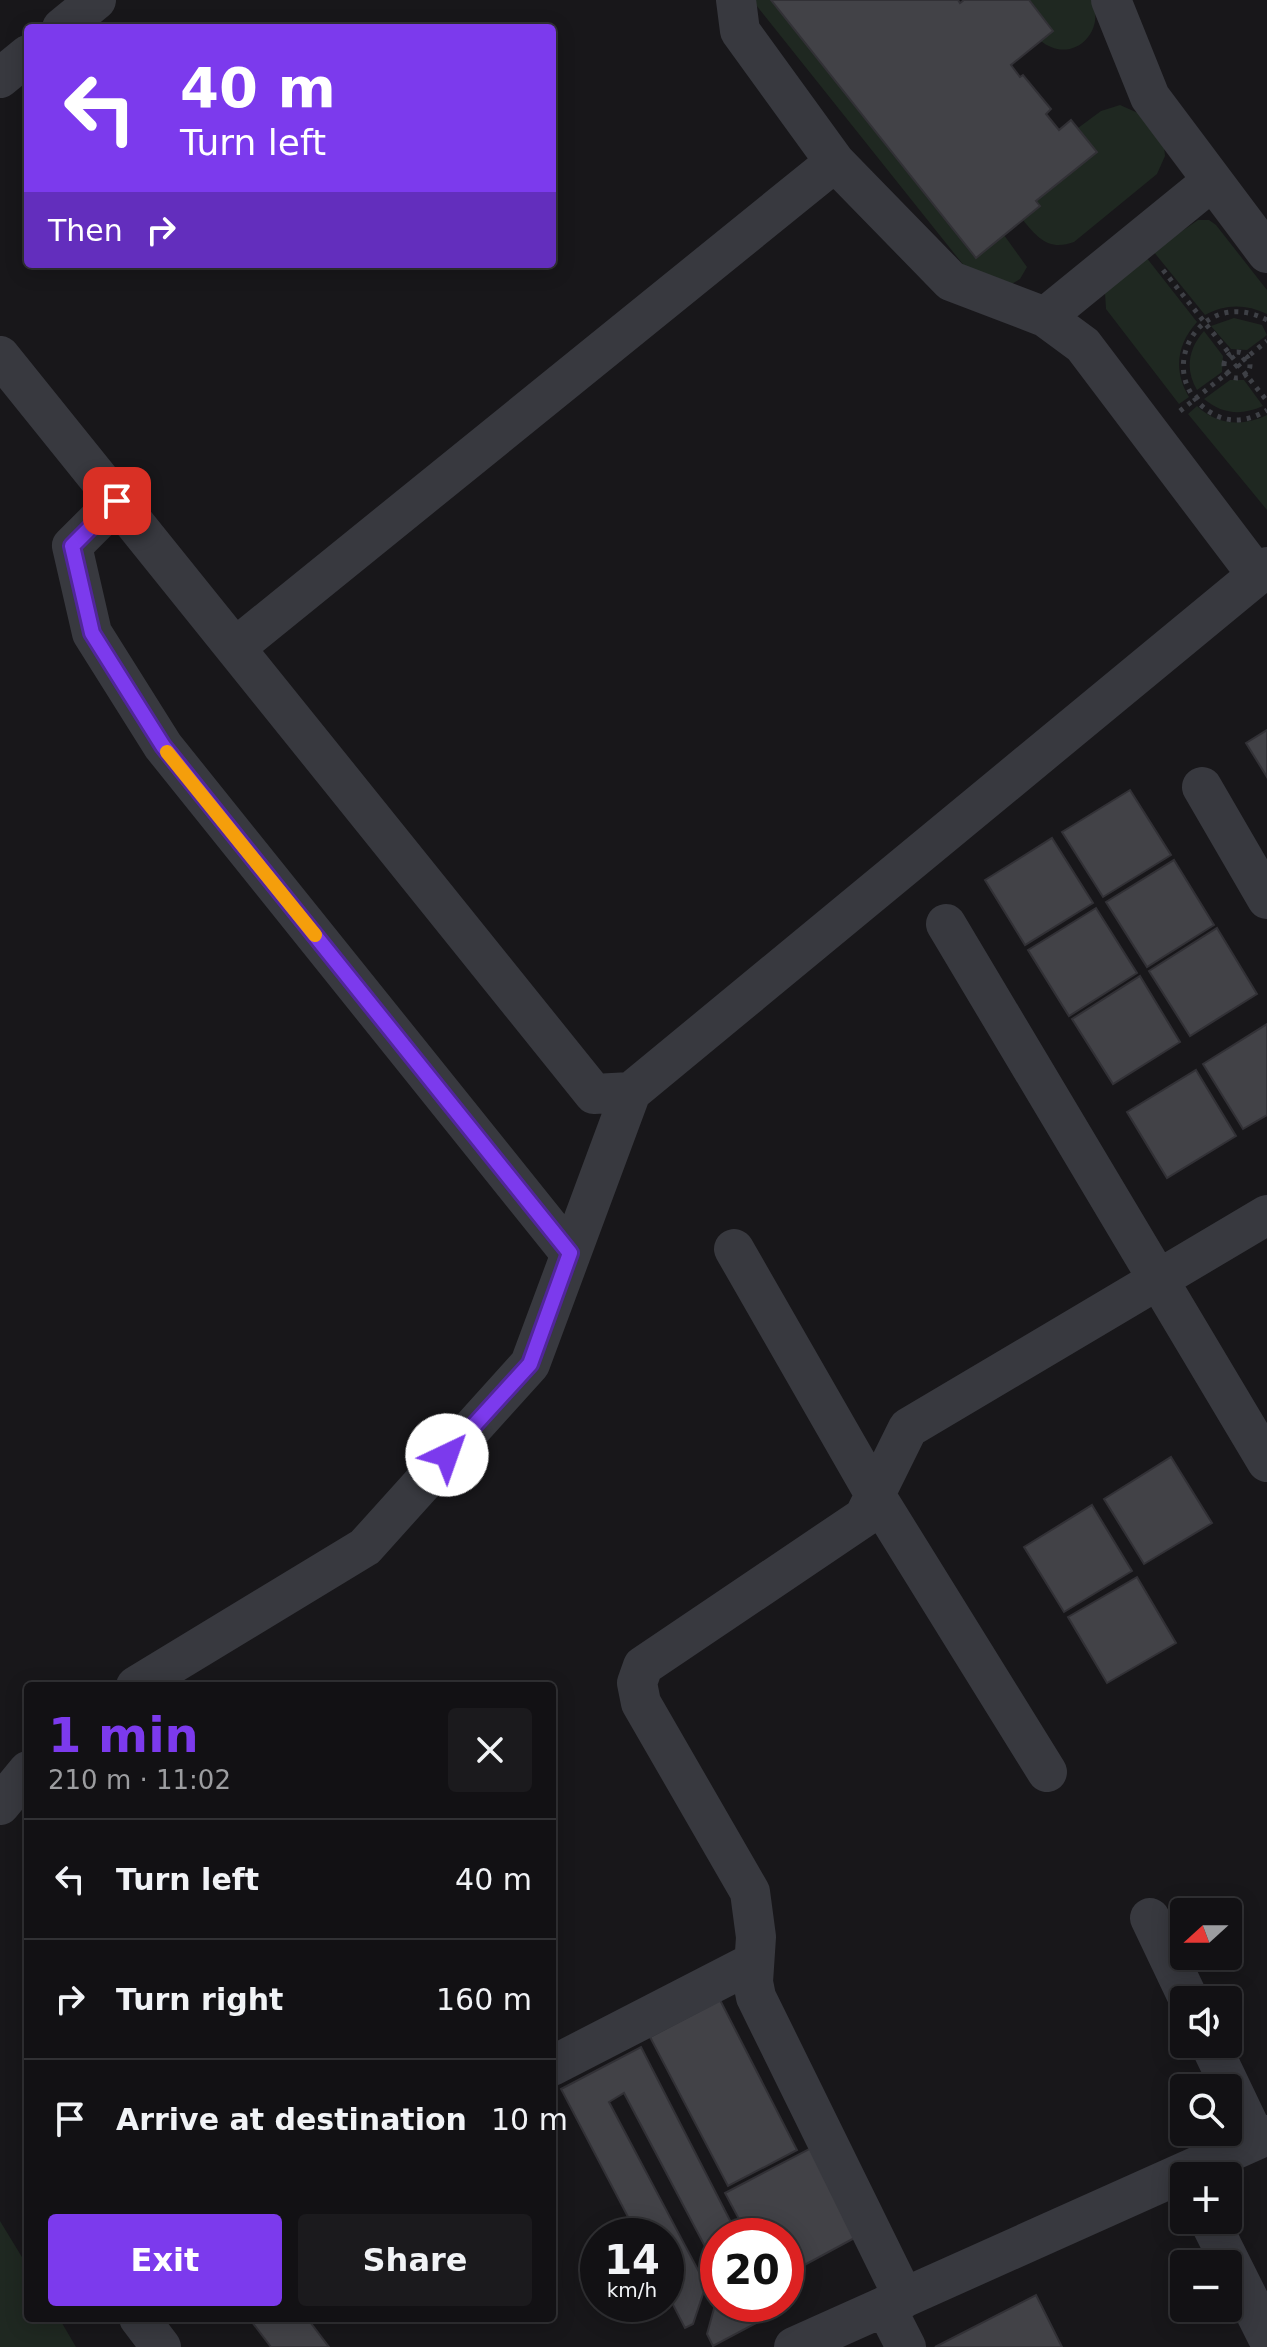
<!DOCTYPE html>
<meta charset="utf-8">
<style>
body{margin:0;font-family:"DejaVu Sans",sans-serif;background:#1b1a1d;color:#f1f3f6;height:100vh;display:flex;flex-direction:column;font-size:30px;white-space:nowrap}
*{box-sizing:border-box;margin:0}
p{font-size:26px;color:#9c9da0}
.icon{flex:none;width:44px;height:44px;fill:none;stroke:currentColor;stroke-width:2;stroke-linecap:round;stroke-linejoin:round}
.map{position:relative;flex:1;overflow:hidden}
.sheet{position:absolute;left:24px;top:1682px;width:532px;height:640px;display:flex;flex-direction:column;background:#121114;border-radius:8px;box-shadow:0 4px 20px #0003,0 0 0 2px #313134}
.sheet>*{flex:none}
.hud{position:absolute;left:24px;top:24px;width:532px;height:244px;border-radius:8px;box-shadow:0 4px 20px #0003,0 0 0 2px #313134;background:#7c3aed;color:#fff;overflow:hidden}
.needle{width:52px;rotate:249deg}
.controls{position:absolute;left:1170px;top:1898px;display:grid;gap:16px}
.controls a{display:grid;place-items:center;width:72px;height:72px;border-radius:8px;background:#121114;box-shadow:0 4px 20px #0003,0 0 0 2px #313134;font-size:40px}
.speed{position:absolute;left:580px;top:2218px;display:flex;gap:16px;font-size:40px;font-weight:700;text-align:center}
.speed>*{display:grid;place-content:center;width:104px;height:104px;border-radius:50%;background:#121114;box-shadow:0 4px 20px #0003,0 0 0 2px #313134;line-height:1}
.speed small{font-size:20px;font-weight:400}
.speed .limit{border:12px solid #d22;background:#fff;color:#111}
.pin{position:absolute;display:grid;place-items:center;width:68px;height:68px;color:#fff;margin:-34px;border-radius:16px;box-shadow:0 4px 12px #0006}
.me{position:absolute;width:88px;margin:-44px;rotate:42deg;stroke-linejoin:round;filter:drop-shadow(0 0 6px #0008)}
.turn{display:flex;align-items:center;gap:28px;height:168px;padding:0 24px;font-size:36px}
.turn .icon{width:104px;height:104px;stroke-width:2.5}
.turn b{display:block;font-size:56px;line-height:68px}
.then{display:flex;align-items:center;height:76px;padding:0 24px;background:#0003;gap:16px;font-size:30px}
.round{display:grid;place-items:center;flex:none;width:84px;height:84px;border-radius:8px;background:#1b1a1d}
.head{display:flex;align-items:center;justify-content:space-between;height:136px;padding:0 24px}
h1{font-size:48px;font-weight:600;line-height:60px;color:#7c3aed}
.primary-button{display:flex;gap:16px;margin-top:auto;padding:16px 24px}
.primary-button a{flex:1;height:92px;border-radius:8px;background:#7c3aed;color:#fff;font-size:32px;font-weight:600;line-height:92px;text-align:center}
.primary-button a+a{background:#1b1a1d;color:#f1f3f6}
ul{padding:0;list-style:none}
li{display:flex;align-items:center;gap:24px;height:120px;padding:0 24px;border-top:2px solid #313134}
li div{flex:1}
li b{display:block;font-size:30px}
li em{font-style:normal}
.map>svg:first-child{display:block}
.green{fill:#1f2821}
.building{fill:#424247;stroke:#323136;stroke-width:2}
.lines{fill:none;stroke-linecap:round;stroke-linejoin:round}
.path{stroke:#3e4046;stroke-width:5;stroke-dasharray:4 6;stroke-linecap:butt}
.minor{stroke:#38393f;stroke-width:40}
.route-casing{stroke:#51269a;stroke-width:20}
.route{stroke:#7c3aed;stroke-width:14}
.slow{stroke:#f59e0b;stroke-width:14}
</style>
<div class="map">
<svg width="1267" height="2347" viewBox="0 0 1267 2347">
<rect width="100%" height="100%" fill="#18171a"/>
<!-- green -->
<path class="green" d="M752,0h19l204,258 29,-23 23,32 -7,12 -10,6 -41,-13z
M1009,0h82c15,26 -11,59 -40,47 -18,-7 -31,-32 -42,-47z
M1120,105l18,8 26,33 1,10 -8,18 -83,68c-24,9 -36,-3 -51,-22l17,-14 -4,-5 61,-49 -19,-24 23,-17z
M1198,220h11l7,5 51,65v24c-22,-10 -41,-10 -62,1l-52,-64z
M1146,257l51,65c-20,22 -24,49 -8,75l-10,7 -73,-95 -1,-16z
M1234,318l28,7 5,10 -20,15 -16,-1 -20,-23z
M1204,331l19,25 -1,16 -25,18c-12,-20 -9,-41 7,-59z
M1230,380h14l19,26c-22,10 -41,8 -59,-7z
M1197,406c20,19 46,21 70,9v95l-79,-96z
M0,2221l28,46v51h31l17,29h-76z"/>
<!-- building -->
<path class="building" d="M771,0h187l2,3 4,-3h65l24,31 -42,34 9,12 3,-2 28,34 -5,5 13,16 12,-10 26,32 -61,49 4,5 -64,52z
M1267,730v47l-21,-34z
M1130,790l41,65 -68,42 -41,-65z
M1052,838l41,65 -68,42 -40,-65z
M1174,860l40,65 -67,42 -41,-65z
M1096,908l41,65 -68,43 -41,-66z
M1217,928l40,66 -67,42 -41,-65z
M1140,976l40,66 -67,42 -41,-65z
M1267,1024v91l-24,14 -40,-65z
M1196,1070l40,66 -69,42 -40,-66z
M1171,1457l41,66 -68,41 -40,-65z
M1092,1505l40,66 -68,41 -40,-65z
M1137,1577l39,66 -69,40 -39,-66z
M720,2000l77,150 -69,36 -78,-149z
M641,2047l97,189h-20v35l-94,-178 -15,9 97,183 -13,39 -8,4 -19,-37v-55h-28l-77,-147z
M813,2147l47,88 -74,40v-39h-38l-23,-43z
M718,2294v10h55l4,8 -64,34 -6,-12z
M1036,2295l26,52h-127z
M249,2318h58l22,29h-58z"/>
<g class="lines">
<!-- path -->
<path class="path" d="M1163,270l104,131
M1267,320c-69,-37 -119,59 -52,95 18,9 36,5 52,-5
M1224 365a13 13 0 1 1 26 0a13 13 0 1 1-26 0Z
M1180,411l87,-70"/>
<!-- minor -->
<path class="minor" d="M736,0l4,31 95,131 116,119 94,36 38,28 174,230
M1111,0l39,97 117,156
M62,28l34,-28
M0,78l28,-23
M1045,317l167,-136
M0,356l594,738 37,-2 636,-525
M117,501l-45,45 20,87 71,113 407,507
M236,647l599,-485
M1202,787l65,112
M946,924l321,538
M734,1249l140,244 173,279
M136,1686l229,-139 165,-183 101,-272
M0,1805l28,-34
M1150,1918l39,82
M1210,2044l46,96
M552,2066l202,-104
M1209,2220l58,116
M904,2298l-148,-301 -3,-15 3,-45 -6,-45 -109,-189 -4,-20 6,-17 221,-149 44,-89 359,-213
M885,2306l21,41
M139,2318l22,29
M794,2347l473,-212"/>
</g>
<g class="lines">
<defs>
<path id="route" d="M117,501l-45,45 20,87 71,113 407,507 -40,111 -83,91"/>
</defs>
<!-- route casing -->
<use href="#route" class="route-casing"/>
<!-- route -->
<use href="#route" class="route"/>
<!-- slow -->
<path class="slow" d="M167,752l148,183"/>
</g>
</svg>
<div class="controls">
<a><svg class="needle" viewBox="-14 -14 28 28"><path d="M0-13l5 13h-10z" fill="#e53935"/><path d="M0 13l5-13h-10z" fill="#9c9da0"/></svg></a>
<a><svg class="icon" aria-label="sound" viewBox="0 0 24 24"><path d="M4 9h4l5-4v14l-5-4H4zM17 9q2 3 0 6"/></svg></a>
<a><svg class="icon" aria-label="search" viewBox="0 0 24 24"><circle cx="10" cy="10" r="6"/><path d="M15 15l6 6"/></svg></a>
<a>+</a>
<a>−</a>
</div>
<div class="speed"><div>14<small>km/h</small></div><div class="limit">20</div></div>
<div class="pin" style="left:117px;top:501px;background:#d93025"><svg class="icon" aria-label="arrive" viewBox="0 0 24 24"><path d="M6 21V4h12l-3 4 3 4H6"/></svg></div>
<svg class="me" style="left:447px;top:1455px" viewBox="-20 -20 40 40"><circle r="19" fill="#fff"/><path d="M0-13L10 11 0 6-10 11z" fill="#7c3aed"/></svg>
<div class="hud">
<div class="turn"><svg class="icon" aria-label="left" viewBox="0 0 24 24"><path d="M17 20v-9H6M10 6l-5 5 5 5"/></svg><div><b>40 m</b>Turn left</div></div>
<div class="then">Then<svg class="icon" aria-label="right" viewBox="0 0 24 24"><path d="M7 20v-9h11M14 6l5 5-5 5"/></svg></div>
</div>
<section class="sheet">
<div class="head"><div><h1>1 min</h1><p>210 m · 11:02</p></div><a class="round"><svg class="icon" aria-label="close" viewBox="0 0 24 24"><path d="M6 6l12 12M18 6L6 18"/></svg></a></div>
<ul>
<li><svg class="icon" aria-label="left" viewBox="0 0 24 24"><path d="M17 20v-9H6M10 6l-5 5 5 5"/></svg><div><b>Turn left</b></div><em>40 m</em></li>
<li><svg class="icon" aria-label="right" viewBox="0 0 24 24"><path d="M7 20v-9h11M14 6l5 5-5 5"/></svg><div><b>Turn right</b></div><em>160 m</em></li>
<li><svg class="icon" aria-label="arrive" viewBox="0 0 24 24"><path d="M6 21V4h12l-3 4 3 4H6"/></svg><div><b>Arrive at destination</b></div><em>10 m</em></li>
</ul>
<div class="primary-button"><a>Exit</a><a>Share</a></div>
</section>
</div>
